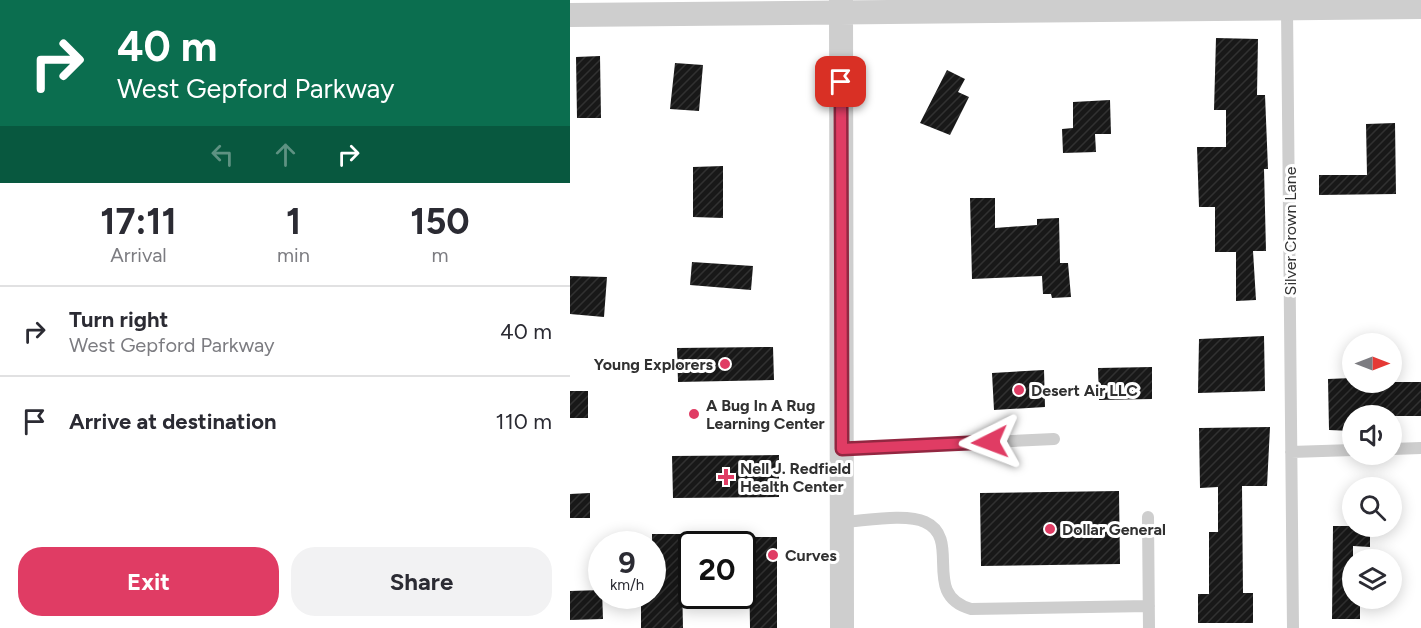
<!DOCTYPE html>
<style>
body{margin:0;font-family:Figtree,sans-serif;background:#f2f2f3;color:#2b2b33;height:100vh;display:flex;flex-direction:column;font-size:22px;white-space:nowrap}
*{box-sizing:border-box;margin:0}
p{font-size:20px;color:#7c7c81}
.icon{flex:none;width:33px;height:33px;fill:none;stroke:currentColor;stroke-width:2;stroke-linecap:round;stroke-linejoin:round}
.map{position:relative;flex:1;overflow:hidden}
.details{display:flex;flex-direction:column;background:#fff;width:570px}
.details>*{flex:none}
.banner{background:#0b6e4f;color:#fff;overflow:hidden}
.needle{width:39px;rotate:90deg}
.tools{position:absolute;left:772px;top:333px;display:grid;gap:12px}
.tools a{display:grid;place-items:center;width:60px;height:60px;border-radius:50%;background:#fff;box-shadow:0 3px 15px #0003;font-size:30px}
.speed{position:absolute;left:18px;top:531px;display:flex;gap:12px;font-size:30px;font-weight:700;text-align:center}
.speed>*{display:grid;place-content:center;width:78px;height:78px;border-radius:50%;background:#fff;box-shadow:0 3px 15px #0003;line-height:1}
.speed small{font-size:15px;font-weight:400}
.speed .limit{border:3px solid #111;border-radius:9px;background:#fff;color:#111}
.pin{position:absolute;display:grid;place-items:center;width:51px;height:51px;color:#fff;margin:-26px;border-radius:12px;box-shadow:0 3px 9px #0006}
.me{position:absolute;width:66px;margin:-33px;rotate:267deg;stroke-linejoin:round;filter:drop-shadow(0 0 4px #0008)}
.turn{display:flex;align-items:center;gap:21px;height:126px;padding:0 18px;font-size:27px}
.turn .icon{width:78px;height:78px;stroke-width:2.5}
.turn b{display:block;font-size:42px;line-height:51px}
.lanes{display:flex;align-items:center;height:57px;padding:0 18px;background:#0003;justify-content:center;gap:30px;direction:ltr}
.lanes .off{opacity:.35}
.eta{display:flex;justify-content:space-evenly;align-items:center;height:102px;text-align:center}
.eta b{font-size:36px;font-weight:700;line-height:42px}
.primary-button{display:flex;gap:12px;margin-top:auto;padding:12px 18px}
.primary-button a{flex:1;height:69px;border-radius:24px;background:#e03c64;color:#fff;font-size:24px;font-weight:700;line-height:69px;text-align:center}
.primary-button a+a{background:#f2f2f3;color:#2b2b33}
ul{padding:0;list-style:none}
li{display:flex;align-items:center;gap:18px;height:90px;padding:0 18px;border-top:2px solid #e1e1e2}
li div{flex:1}
li b{display:block;font-size:22px}
li em{font-style:normal}
main{display:flex;flex:1;min-height:0}
.map>svg:first-child{display:block}
.building{fill:url(#building-hatch)}
.lines{fill:none;stroke-linecap:round;stroke-linejoin:round}
.lane{stroke:#cecece;stroke-width:12}
.street{stroke:#cecece;stroke-width:24}
.route-casing{stroke:#922741;stroke-width:15}
.route{stroke:#e03c64;stroke-width:10}
.poi-dot{fill:#e03c64;stroke:#fff;stroke-width:2}
.labels{text-anchor:middle;stroke-width:6;stroke-linejoin:round;paint-order:stroke}
.street-label{font-size:16px;fill:#313131;stroke:#fff}
.poi-label{font-size:16px;font-weight:bold;fill:#313131;stroke:#fff;text-anchor:start}
</style>
<main>
<section class="details">
<div class="banner">
<div class="turn"><svg class="icon" aria-label="right" viewBox="0 0 24 24"><path d="M7 20v-9h11M14 6l5 5-5 5"/></svg><div><b>40 m</b>West Gepford Parkway</div></div>
<div class="lanes"><svg class="icon off" aria-label="left" viewBox="0 0 24 24"><path d="M17 20v-9H6M10 6l-5 5 5 5"/></svg><svg class="icon off" aria-label="ahead" viewBox="0 0 24 24"><path d="M12 20V5M6 11l6-6 6 6"/></svg><svg class="icon" aria-label="right" viewBox="0 0 24 24"><path d="M7 20v-9h11M14 6l5 5-5 5"/></svg></div>
</div>
<div class="eta">
<div><b>17:11</b><p>Arrival</p></div>
<div><b>1</b><p>min</p></div>
<div><b>150</b><p>m</p></div>
</div>
<ul>
<li><svg class="icon" aria-label="right" viewBox="0 0 24 24"><path d="M7 20v-9h11M14 6l5 5-5 5"/></svg><div><b>Turn right</b><p>West Gepford Parkway</p></div><em>40 m</em></li>
<li><svg class="icon" aria-label="arrive" viewBox="0 0 24 24"><path d="M6 21V4h12l-3 4 3 4H6"/></svg><div><b>Arrive at destination</b></div><em>110 m</em></li>
</ul>
<div class="primary-button"><a>Exit</a><a>Share</a></div>
</section>
<div class="map">
<svg width="851" height="628" viewBox="0 0 851 628">
<defs>
<pattern id="building-hatch" width="6" height="6" patternUnits="userSpaceOnUse" patternTransform="scale(1.5)"><rect width="6" height="6" fill="#181818"/><path d="M-1 1l2-2M0 6l6-6M5 7l2-2" fill="none" stroke="#313131"/></pattern>
</defs>
<rect width="100%" height="100%" fill="#fff"/>
<!-- building -->
<path class="building" d="M646,38l42,1 -1,56h8l3,74h-4l2,82h-13l3,49 -20,1v-49h-21v-45h-16l-2,-60h29v-37h-12z
M30,56l1,62h-24l-1,-61z
M105,63l28,2 -4,46 -29,-2z
M377,70l18,9 -7,13 11,5 -19,38 -30,-12z
M540,100l1,34h-16l1,18 -33,1 -1,-24 11,-1v-26z
M825,123l1,71 -77,1v-20h48l-1,-51z
M153,166v52l-30,-1v-50z
M400,198h25v30l42,-3v-6l22,-1 1,45h8l3,34 -19,1 -1,-4h-8l-1,-18 -70,3z
M122,262l61,4 -2,24 -61,-5z
M0,276l37,1 -3,40 -34,-3z
M694,336l1,55 -67,2 1,-54z
M203,347l1,33 -96,2 -1,-34z
M582,367v32l-53,1 -1,-32z
M474,370l1,37 -51,3 -2,-37z
M782,378l1,4h68v34h-70l1,15 -23,-1 -1,-51z
M0,391h18v27h-18z
M700,427l-3,59h-25l1,107h10v30h-55v-29h11v-62h9v-45l-18,1 -1,-60z
M209,455v42l-106,1 -1,-42z
M549,491l1,73 -139,2 -1,-73z
M20,493v25h-20v-24z
M763,526h37v21l-17,-1v52h7v21h-28z
M82,534h29l2,94h-42v-32h11z
M172,537h35v91h-27l-1,-74h-7z
M32,590l1,29 -33,1v-29z"/>
<g class="lines">
<!-- lane -->
<path class="lane" d="M717,9l6,619
M272,449l212,-10
M822,449l29,-1
M721,452l62,-2
M578,517l1,111
M272,522c22,-1 64,-9 83,0 38,17 -5,73 46,87l178,-3"/>
<!-- street -->
<path class="street" d="M271,0l1,628
M0,15l851,-8"/>
</g>
<g class="lines">
<defs>
<path id="route" d="M271,82l1,367 148,-7"/>
</defs>
<!-- route casing -->
<use href="#route" class="route-casing"/>
<!-- route -->
<use href="#route" class="route"/>
</g>
<!-- markers -->
<g class="poi-dot">
<circle cx="155" cy="364" r="6"/>
<circle cx="449" cy="390" r="6"/>
<circle cx="124" cy="414" r="6"/>
<path d="M153 468h6v6h6v6h-6v6h-6v-6h-6v-6h6z"/>
<circle cx="480" cy="529" r="6"/>
<circle cx="203" cy="555" r="6"/>
</g>
<g class="labels">
<!-- street labels -->
<g class="street-label">
<text transform="translate(720 231) rotate(-90)" y="6">Silver Crown Lane</text>
</g>
<!-- poi labels -->
<g class="poi-label">
<text x="143" y="370" text-anchor="end">Young Explorers</text>
<text x="461" y="396">Desert Air LLC</text>
<text x="136" y="411">A Bug In A Rug<tspan x="136" dy="18">Learning Center</tspan></text>
<text x="170" y="474">Nell J. Redfield<tspan x="170" dy="18">Health Center</tspan></text>
<text x="492" y="535">Dollar General</text>
<text x="215" y="561">Curves</text>
</g>
</g>
</svg>
<div class="tools">
<a><svg class="needle" viewBox="-14 -14 28 28"><path d="M0-13l5 13h-10z" fill="#e53935"/><path d="M0 13l5-13h-10z" fill="#7c7c81"/></svg></a>
<a><svg class="icon" aria-label="sound" viewBox="0 0 24 24"><path d="M4 9h4l5-4v14l-5-4H4zM17 9q2 3 0 6"/></svg></a>
<a><svg class="icon" aria-label="search" viewBox="0 0 24 24"><circle cx="10" cy="10" r="6"/><path d="M15 15l6 6"/></svg></a>
<a><svg class="icon" aria-label="layers" viewBox="0 0 24 24"><path d="M12 4l9 5-9 5-9-5zM3 14l9 5 9-5"/></svg></a>
</div>
<div class="speed"><div>9<small>km/h</small></div><div class="limit">20</div></div>
<div class="pin" style="left:271px;top:82px;background:#d93025"><svg class="icon" aria-label="arrive" viewBox="0 0 24 24"><path d="M6 21V4h12l-3 4 3 4H6"/></svg></div>
<svg class="me" style="left:420px;top:442px" viewBox="-20 -20 40 40"><path d="M0-17L14 15 0 8-14 15z" fill="#e03c64" stroke="#fff" stroke-width="4"/></svg>
</div>
</main>
